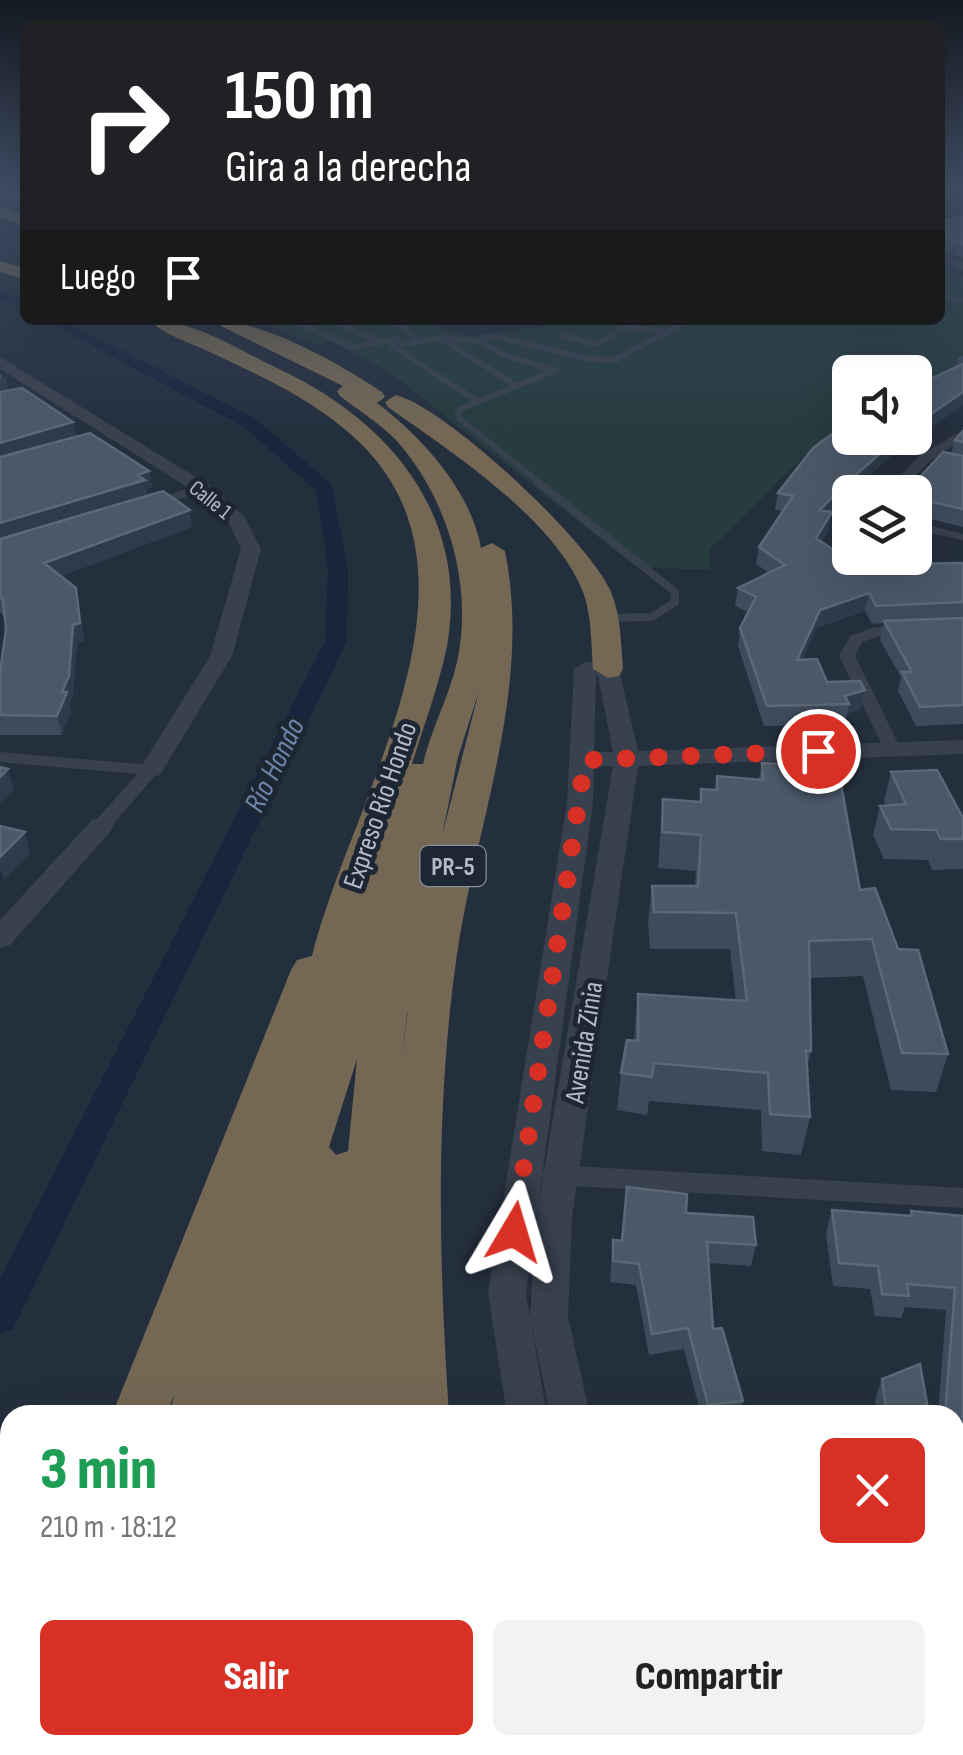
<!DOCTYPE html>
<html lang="es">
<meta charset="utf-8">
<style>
body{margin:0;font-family:"Sofia Sans Condensed",sans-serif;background:#f2f2f2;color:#222;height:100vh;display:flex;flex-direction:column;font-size:38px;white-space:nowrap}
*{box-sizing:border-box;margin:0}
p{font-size:32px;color:#767676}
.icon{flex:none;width:55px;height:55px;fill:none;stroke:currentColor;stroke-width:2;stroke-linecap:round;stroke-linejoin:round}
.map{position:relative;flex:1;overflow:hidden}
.details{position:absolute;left:0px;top:1405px;width:965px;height:350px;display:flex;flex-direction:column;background:#fff;border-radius:30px 30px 0 0;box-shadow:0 10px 40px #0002}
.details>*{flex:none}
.banner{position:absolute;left:20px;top:20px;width:925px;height:305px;border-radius:15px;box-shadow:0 10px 40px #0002;background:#202124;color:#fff;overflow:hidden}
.tools{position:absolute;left:832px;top:355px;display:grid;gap:20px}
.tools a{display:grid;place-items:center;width:100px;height:100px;border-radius:15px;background:#fff;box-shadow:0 10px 40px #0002;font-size:50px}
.pin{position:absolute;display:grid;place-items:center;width:85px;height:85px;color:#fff;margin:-42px;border:5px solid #fff;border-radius:50%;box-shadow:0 2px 10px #0007}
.me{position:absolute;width:110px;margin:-55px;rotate:7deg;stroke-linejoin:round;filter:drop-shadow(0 0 8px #0008)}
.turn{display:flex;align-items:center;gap:35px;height:210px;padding:0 40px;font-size:45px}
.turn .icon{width:130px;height:130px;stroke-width:2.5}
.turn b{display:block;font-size:70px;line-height:85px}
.then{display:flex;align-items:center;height:95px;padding:0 40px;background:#0003;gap:20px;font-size:38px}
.round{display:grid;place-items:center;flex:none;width:105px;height:105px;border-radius:15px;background:#f2f2f2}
.headline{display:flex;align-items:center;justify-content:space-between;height:170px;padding:0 40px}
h1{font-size:60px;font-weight:800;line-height:75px;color:#1e9e55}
.action{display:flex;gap:20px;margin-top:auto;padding:20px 40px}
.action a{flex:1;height:115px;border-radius:15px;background:#d93025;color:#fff;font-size:40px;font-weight:800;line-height:115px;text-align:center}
.action a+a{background:#f2f2f2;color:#222}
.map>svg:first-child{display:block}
.green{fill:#263c3f}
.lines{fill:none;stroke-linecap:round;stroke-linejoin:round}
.canal{fill:#17263c;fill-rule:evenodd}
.service-far2{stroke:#38414e;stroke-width:5}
.service-far1{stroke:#38414e;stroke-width:6}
.service{stroke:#38414e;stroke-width:8}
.minor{fill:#38414e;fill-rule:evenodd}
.tertiary{fill:#38414e;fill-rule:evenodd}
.motorway{fill:#746855;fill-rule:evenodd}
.wall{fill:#3f4b5c}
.shaded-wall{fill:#2f3b4b}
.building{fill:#4b5868;stroke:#5c6777;stroke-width:2.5}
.route{stroke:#d93025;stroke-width:18;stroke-dasharray:0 32.4}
.labels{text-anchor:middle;stroke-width:10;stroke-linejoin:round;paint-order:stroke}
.far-street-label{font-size:22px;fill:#b4bcc9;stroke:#1d2633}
.shield{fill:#1d2633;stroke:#878f9c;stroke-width:2.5}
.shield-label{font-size:25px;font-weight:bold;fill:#b4bcc9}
.street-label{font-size:28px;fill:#b4bcc9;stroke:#1d2633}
.water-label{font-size:30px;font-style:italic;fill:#6d86a8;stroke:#1d2633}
</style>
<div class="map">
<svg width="963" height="1755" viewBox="0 0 963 1755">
<rect width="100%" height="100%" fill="#242f3e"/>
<!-- green -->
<path class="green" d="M942,268l21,8v89l-48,24v-17h-65v51c-55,30 -93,87 -141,126l1,21 -74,-3 -248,-196 -58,-30 -16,3 -55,-24h157l51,16 125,-16h348z"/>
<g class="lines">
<!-- canal -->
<path class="canal" d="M0,290l25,12v9l-25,-12z
M44,320h18l194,99 75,65 17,84 -1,73 -334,688 -13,5v-55l325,-638 3,-73 -12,-78 -72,-63z"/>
<!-- service-far2 -->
<path class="service-far2" d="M940,297l23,4"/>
<!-- service-far1 -->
<path class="service-far1" d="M292,320l60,27 45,-8
M331,320l49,22
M387,320l17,7 15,15
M563,336l33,8 29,-17 43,5
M441,338l39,3 13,-5 96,23 26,1 74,-40
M480,341l22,13 53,16 -97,40 1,8 82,66
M475,400l-82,-54 48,-8 74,47"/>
<!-- service -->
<path class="service" d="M538,482l137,110v10l-23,15 -47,1"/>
<!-- minor -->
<path class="minor" d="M952,188h9l2,7z
M963,430v9l-33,22 -31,31h-13l34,-37z
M201,484l7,4 -2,3 -56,17 -7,-4z
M915,522l48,12v6l-48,-10z
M963,622v10l-80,3 -21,7 -7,14 46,93 -3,4h-12l-47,-97 11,-20 25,-9z
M0,752l151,13 9,5 -52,60 -7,2 -10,-6 46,-52 -137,-12z
M554,1165l409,23v20l-409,-23 -9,-3 -4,-7 4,-7z"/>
<!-- tertiary -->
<path class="tertiary" d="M940,254l23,8v9l-23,-9z
M0,357l207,127 37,32 17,33 -29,107 -72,119 -9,2 -12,-7 71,-114 31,-107 -12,-26 -34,-31 -195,-123z
M608,662l11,7 19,82 325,-11v14l-325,12 -66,452 -4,99 22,98h-40l-20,-98 6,-99 77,-452 -19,1 -1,36 -67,491 21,121h-40l-19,-121 79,-491 7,-134 11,-7zM596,676h2l15,76h-19z
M101,818l13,8 -4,6 -100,113 -10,3v-28l92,-100z
M589,1745h48l3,10h-48z
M639,1745h48l3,10h-48z"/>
<!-- motorway -->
<path class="motorway" d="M0,206l25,9v11l-25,-9z
M0,261l25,7v11l-25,-7z
M149,320c45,0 88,29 128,48 112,52 193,147 170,278 -8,39 -23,79 -35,118h11c8,-35 26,-67 34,-102 17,-77 -10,-166 -62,-223 -16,-16 -37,-29 -55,-43l-3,-5 6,-5 -134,-66c54,0 128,42 173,72l3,5 -8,6c45,34 94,88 104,145l11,-5 13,8c28,139 -30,273 -49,410 -21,152 -17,302 -7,454h-280l6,-22 -9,22h-54l179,-445 6,-10 15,-4c40,-162 200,-394 30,-529 -40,-33 -86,-53 -132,-75 -19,-9 -46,-17 -61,-32zM479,691l-37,145 16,-79zM408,1010l-1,4 -6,49zM357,1059l-9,92 -12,4 -7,-8z
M396,395c51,13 194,147 215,197 10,24 10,52 12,77l-4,7 -11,2 -15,-9c-2,-25 -1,-53 -10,-77 -29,-74 -132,-140 -195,-185l-3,-5z
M10,1714v31h38l-3,10h-45v-37z
M113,1745h126v10h-126z
M243,1745h179l1,10h-180z
M423,1745h66l2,10h-66z"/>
</g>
<!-- wall -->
<path class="wall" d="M0,188h25v24l-25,-12z
M963,217v41l-22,-8 3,4 -3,13h-1v-47z
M963,356v49l-65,45 -48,42 -19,20 -2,17 -8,13 34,23 108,-2v161l-47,2 -18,-35 3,-14 -21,-37 4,-17 -12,1 -7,-13 -49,17 -14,32 59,49 -14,5 -2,10 -81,2 -26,-80 2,-18 8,-16 -13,-6 3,-18 31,-15 -13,-9 3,-17 24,-36 -8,-1 3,-17 72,-55 106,-71 2,-9z
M0,373l9,17 64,32 3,15 73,34 3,16 -6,2 2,6 44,32 -131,49 18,30 5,35 -7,2 -4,52 -4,9 2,7 -9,24h-62v-63l6,-43 -2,-13 -4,-4z
M963,431v96l-48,-12v-23l36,-38 4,-14z
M762,763l98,127 38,59 50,105 -12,38 -45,-2 -28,-114 -54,2 2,73 -4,18 3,48 -9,38 -39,-4 -1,-41 -112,-9 -2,14 -30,-5 4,-37 13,-32 4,-47 98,7 -6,-52h-80l-2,-26 4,-37h43l1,-15 -38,-3 5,-69 36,3 2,-13 14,1 2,-14 42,3z
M891,772l72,46v51l-31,1 -4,-10 -44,-1 -11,-24 7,-29 6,-1 -2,-4z
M832,1210l78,6 1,-5 52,5v226l-8,3v-30h-17l8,-105 -41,-3 -4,11 -26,-2 -5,-27 -37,-3 -7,-53z
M686,1213l70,32 -5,21 -42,-3 4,66 30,72 -3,14h-39l-17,-66 -35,6 -13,-70 -26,-3 3,-42 8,1z
M882,1379l47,36h-52l-2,-15z
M955,1480l8,25v250h-23l7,-10h8l4,-10 -4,-8z
M778,1745h104l6,10h-111l-1,-3z"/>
<!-- shaded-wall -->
<path class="shaded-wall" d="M6,377l3,15 -9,3v-16z
M963,392v13l-65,45 -48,42 -33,35 3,-17 22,-23 56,-49h17v-13z
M73,422l3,16 -76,22v-17z
M149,471l3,16 -6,2 2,7 -148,46v-19z
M190,510l2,17 -144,54 -4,-18z
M832,512l-3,17 -16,26 3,-17z
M76,588l8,53 -7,2 -4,52 -4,9 2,7 -9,24 -5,-19 5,-24z
M869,593l-4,18 -49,17 -22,51 3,-19 23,-50z
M865,690l-4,19 -14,5 2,-10 -4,-8z
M8,769l6,20 -14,14v-26z
M25,832l5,21 -26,27 -4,-12v-11z
M963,1424v18l-8,3v-18z"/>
<!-- building -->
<path class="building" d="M0,188h25v13l-25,-11z
M963,217v28l-19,-7 -4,9v-27z
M963,364v28l-48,33v-39z
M22,388l51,34 -73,21v-51z
M850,421v17h48l-56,49 -22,23 12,2 -16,26 39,27 108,-2v39l-87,4 -7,-13 -49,17 -23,50 20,-1 10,23 33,-1 5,9 -20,6 4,8 -82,2 -27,-78 16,-31 -18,-9 47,-23 -26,-18 34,-51 -15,-3 35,-45z
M963,431v11l-8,-2z
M90,433l59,38 -12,4 8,5 -145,43v-66z
M943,452l20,4v53l-48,-11v-6h-9z
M163,491l27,19 -146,53 32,25 4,35 -7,2 -4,51 -7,16h5l-10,24 -57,-1v-43l6,-43 -3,-29 -3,-3v-58z
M963,618v87l-43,2 -18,-35h10l-28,-51z
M762,763l76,4 22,123 15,-2 23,61 20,1 30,104 -46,-1 -30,-114 -63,2 2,110h-5l4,66 -40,-3 -2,-41 -114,-10 -2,14 -31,-4 6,-33 11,1v-47l109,7 -11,-88 -82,-1 -2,-26h46l3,-51 -39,-3 1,-33 38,3v-13l16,1v-14l46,4z
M0,767l8,2 -8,8z
M937,770l26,48v21h-22l-5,-9 -45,-1 -11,-23 26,-2 -15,-32z
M0,826l25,6 -25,25z
M627,1187l60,7 -1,19 67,4 3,28 -49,-3 6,87 9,-1 21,73 -35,4 -20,-77 -36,6 -13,-70 -26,-3v-21l9,1z
M832,1210l80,6 -1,-5 52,5v208l-8,3v-12h-10l10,-127 -48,-4 2,12 -27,-2 -4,-28 -39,-3z
M920,1364l9,51h-42l-5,-36z
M955,1480l8,25v188l-8,-16z
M963,1734v21h-3l-5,-10v-9z
M791,1745h91l6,10h-93z"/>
<!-- sky -->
<linearGradient id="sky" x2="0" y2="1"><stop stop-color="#141a22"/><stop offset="0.43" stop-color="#3f4d63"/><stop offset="1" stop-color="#3f4d63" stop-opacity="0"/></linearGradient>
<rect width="963" height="433" fill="url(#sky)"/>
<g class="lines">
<!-- route -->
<path class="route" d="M514,1232l71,-472 233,-9"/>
</g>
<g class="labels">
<!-- far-street labels -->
<g class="far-street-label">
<text transform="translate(211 499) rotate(39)" y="8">Calle 1</text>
</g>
<!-- shield labels -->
<rect class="shield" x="420.5" y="846" width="65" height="40" rx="8"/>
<g class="shield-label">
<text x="453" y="875">PR-5</text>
</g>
<!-- street labels -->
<g class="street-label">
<text transform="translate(379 805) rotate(-71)" y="10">Expreso Río Hondo</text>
<text transform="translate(583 1042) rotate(-81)" y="10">Avenida Zinia</text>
</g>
<!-- water labels -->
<g class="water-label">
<text transform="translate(274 765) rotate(-64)" y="10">Río Hondo</text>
</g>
</g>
</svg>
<div class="tools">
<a><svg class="icon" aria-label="sound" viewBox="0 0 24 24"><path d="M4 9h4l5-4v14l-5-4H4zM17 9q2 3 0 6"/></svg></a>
<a><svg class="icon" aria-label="layers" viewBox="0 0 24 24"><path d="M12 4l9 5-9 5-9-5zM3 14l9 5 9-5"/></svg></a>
</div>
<div class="pin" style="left:818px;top:751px;background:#d93025"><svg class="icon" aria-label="arrive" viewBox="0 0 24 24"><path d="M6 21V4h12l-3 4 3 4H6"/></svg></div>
<svg class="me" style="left:514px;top:1232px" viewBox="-20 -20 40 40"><path d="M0-17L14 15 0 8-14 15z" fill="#d93025" stroke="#fff" stroke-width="4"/></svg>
<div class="banner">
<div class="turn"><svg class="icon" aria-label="right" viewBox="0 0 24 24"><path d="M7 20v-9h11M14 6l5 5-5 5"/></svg><div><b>150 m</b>Gira a la derecha</div></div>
<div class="then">Luego<svg class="icon" aria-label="arrive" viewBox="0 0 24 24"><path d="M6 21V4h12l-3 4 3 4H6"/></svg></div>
</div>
<section class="details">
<div class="headline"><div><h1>3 min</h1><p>210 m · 18:12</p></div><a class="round" style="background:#d93025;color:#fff"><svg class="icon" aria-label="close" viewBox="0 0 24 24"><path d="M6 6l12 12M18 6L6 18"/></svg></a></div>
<div class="action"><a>Salir</a><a>Compartir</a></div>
</section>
</div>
